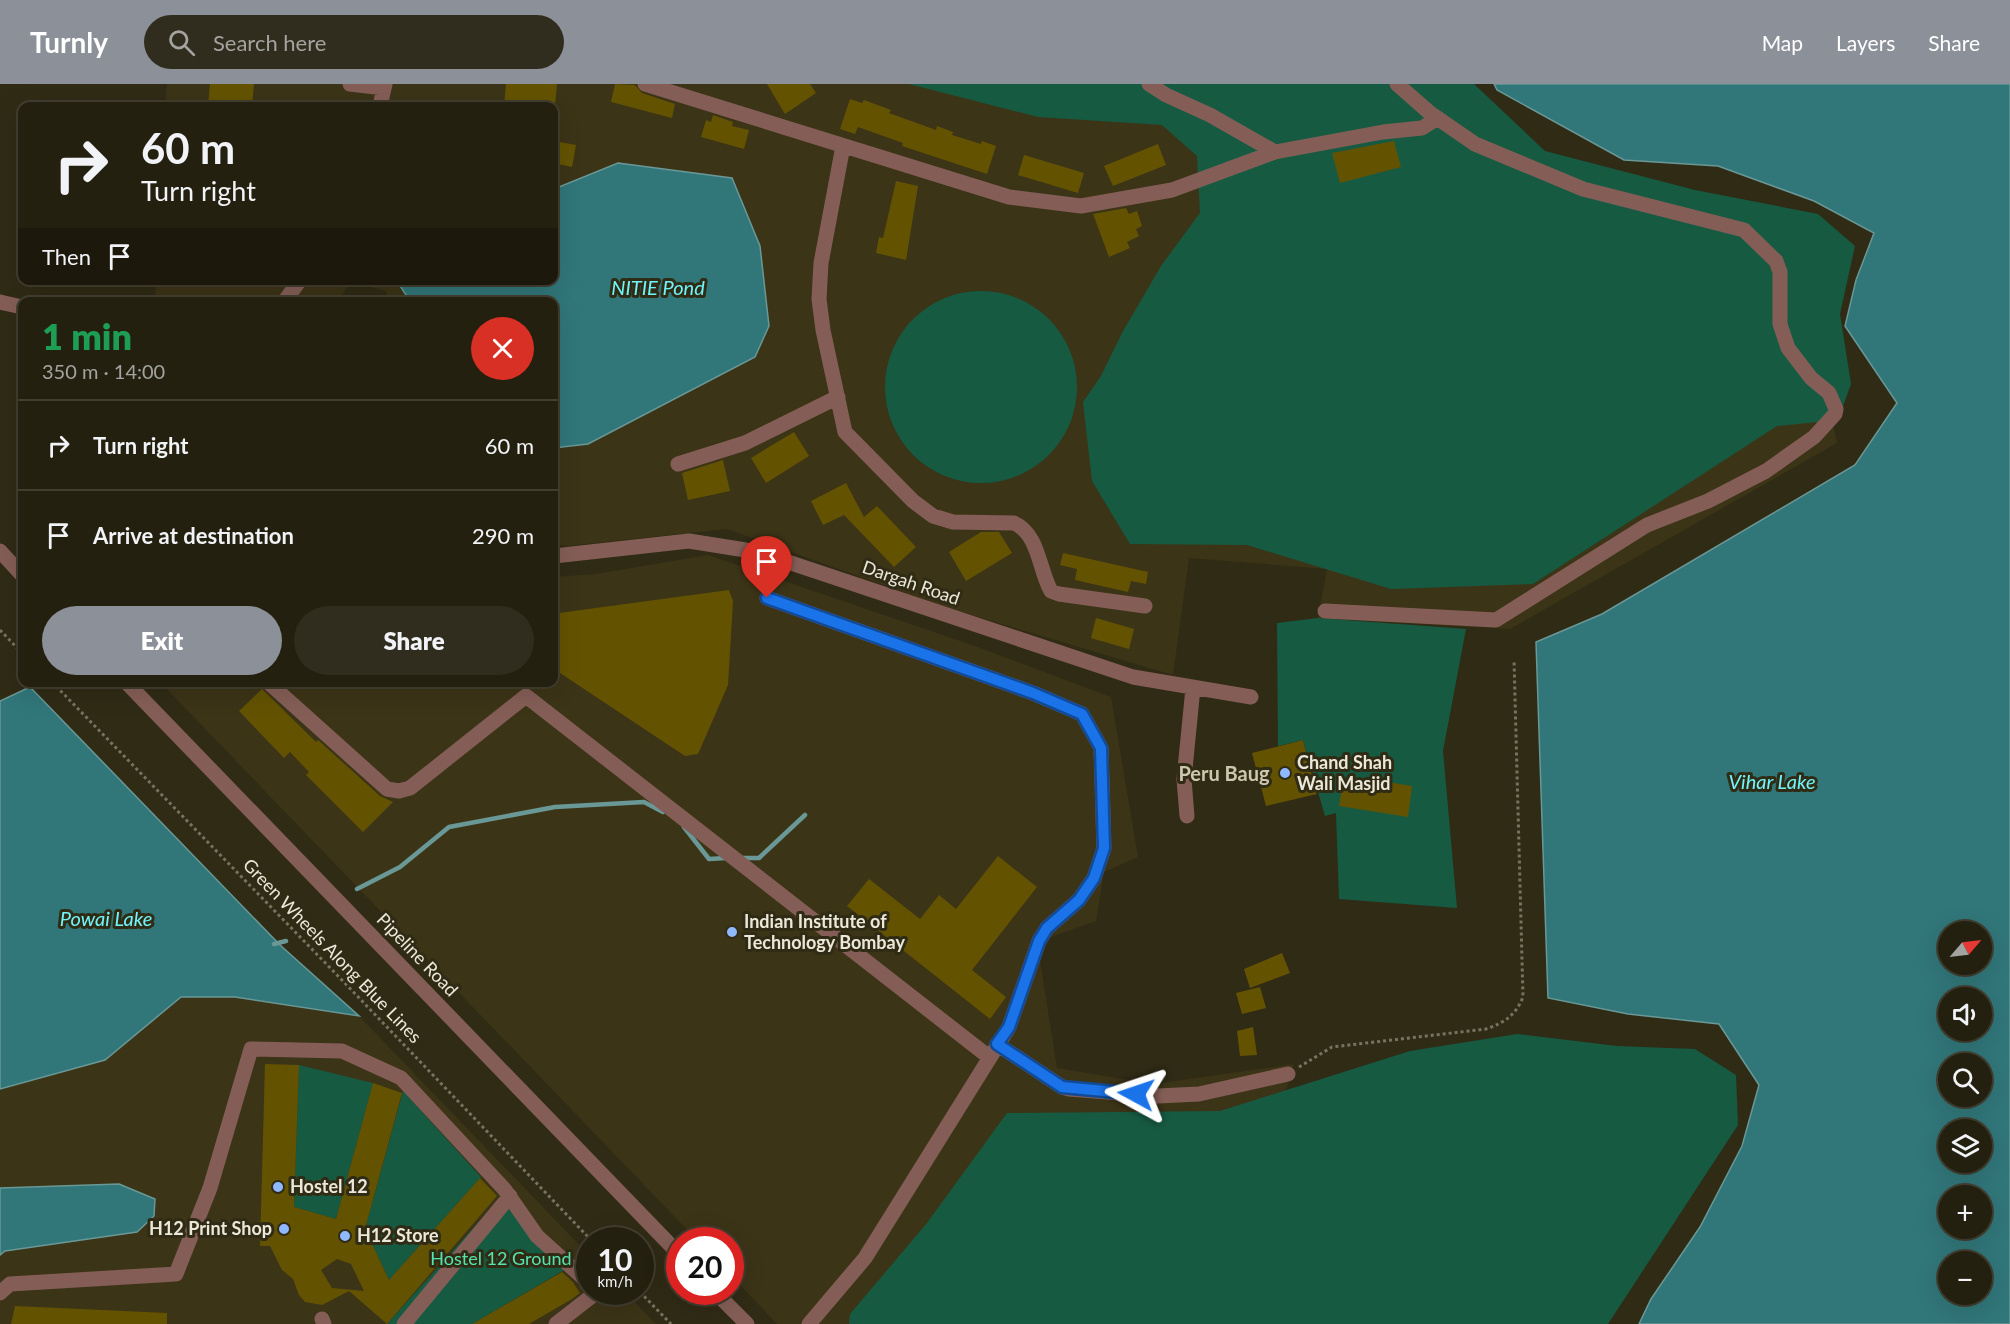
<!DOCTYPE html>
<meta charset="utf-8">
<style>
body{margin:0;font-family:Lato,sans-serif;background:#302d1e;color:#f1f3f6;height:100vh;display:flex;flex-direction:column;font-size:22px;white-space:nowrap}
*{box-sizing:border-box;margin:0}
p{font-size:20px;color:#a3a39f}
.icon{flex:none;width:33px;height:33px;fill:none;stroke:currentColor;stroke-width:2;stroke-linecap:round;stroke-linejoin:round}
.map{position:relative;flex:1;overflow:hidden}
.panel{position:absolute;left:18px;top:213px;width:540px;height:390px;display:flex;flex-direction:column;background:#242010;border-radius:12px;box-shadow:0 6px 24px #0002,0 0 0 2px #413e30}
.panel>*{flex:none}
.banner{position:absolute;left:18px;top:18px;width:540px;height:183px;border-radius:12px;box-shadow:0 6px 24px #0002,0 0 0 2px #413e30;background:#242010;color:#f1f3f6;overflow:hidden}
.needle{width:39px;rotate:62deg}
.buttons{position:absolute;left:1938px;top:837px;display:grid;gap:12px}
.buttons a{display:grid;place-items:center;width:54px;height:54px;border-radius:50%;background:#242010;box-shadow:0 6px 24px #0002,0 0 0 2px #413e30;font-size:30px}
.speed{position:absolute;left:576px;top:1143px;display:flex;gap:12px;font-size:30px;font-weight:700;text-align:center}
.speed>*{display:grid;place-content:center;width:78px;height:78px;border-radius:50%;background:#242010;box-shadow:0 6px 24px #0002,0 0 0 2px #413e30;line-height:1}
.speed small{font-size:15px;font-weight:400}
.speed .limit{border:9px solid #d22;background:#fff;color:#111}
.pin{position:absolute;display:grid;place-items:center;width:51px;height:51px;color:#fff;margin:-62px -26px;border-radius:50% 50% 50% 0;rotate:-45deg;box-shadow:0 0 6px #0007}
.pin .icon{rotate:45deg}
.me{position:absolute;width:66px;margin:-33px;rotate:275deg;stroke-linejoin:round;filter:drop-shadow(0 0 4px #0008)}
.turn{display:flex;align-items:center;gap:21px;height:126px;padding:0 24px;font-size:27px}
.turn .icon{width:78px;height:78px;stroke-width:2.5}
.turn b{display:block;font-size:42px;line-height:51px}
.then{display:flex;align-items:center;height:57px;padding:0 24px;background:#0003;gap:12px;font-size:22px}
.round{display:grid;place-items:center;flex:none;width:63px;height:63px;border-radius:32px;background:#302d1e}
.overview{display:flex;align-items:center;justify-content:space-between;height:102px;padding:0 24px}
h1{font-size:36px;font-weight:800;line-height:45px;color:#1e9e55}
.button{display:flex;gap:12px;margin-top:auto;padding:12px 24px}
.button a{flex:1;height:69px;border-radius:36px;background:#8c9099;color:#fff;font-size:24px;font-weight:800;line-height:69px;text-align:center}
.button a+a{background:#302d1e;color:#f1f3f6}
ul{padding:0;list-style:none}
li{display:flex;align-items:center;gap:18px;height:90px;padding:0 24px;border-top:2px solid #413e30}
li div{flex:1}
li b{display:block;font-size:22px}
li em{font-style:normal}
header{display:flex;align-items:center;gap:36px;box-sizing:border-box;height:84px;padding:0 30px;background:#8c9099;color:#fff}
header strong{font-size:28px}
nav{display:flex;gap:33px;margin-inline-start:auto;font-size:21px}
.search{width:420px;height:54px;background:#302d1e;display:flex;align-items:center;gap:15px;box-sizing:border-box;padding:0 21px;border-radius:33px;color:#a3a39f;font-size:22px}
.map>svg:first-child{display:block}
.built{fill:#3c3417}
.green{fill:#165a42}
.water{fill:#317679;stroke:#699896;stroke-width:1.5;fill-rule:evenodd}
.lines{fill:none;stroke-linecap:round;stroke-linejoin:round}
.stream{stroke:#699896;stroke-width:4.5}
.building{fill:#635300;fill-rule:evenodd}
.path{stroke:#777360;stroke-width:3;stroke-dasharray:3 3;stroke-linecap:butt}
.minor{stroke:#845e56;stroke-width:15}
.route-casing{stroke:#114b97;stroke-width:15}
.route{stroke:#1a73e8;stroke-width:10}
.poi-dot{fill:#90b8fd;stroke:#302b15;stroke-width:2}
.labels{text-anchor:middle;stroke-width:6;stroke-linejoin:round;paint-order:stroke}
.street-label{font-size:18px;fill:#ebe8da;stroke:#302b15}
.poi-label{font-size:18px;font-weight:bold;fill:#ebe8da;stroke:#302b15;text-anchor:start}
.park-label{font-size:18px;fill:#56e4ae;stroke:#302b15}
.water-label{font-size:20px;font-style:italic;fill:#70f4fa;stroke:#302b15}
.neighbourhood-label{font-size:20px;font-weight:bold;fill:#cec7ad;stroke:#302b15}
</style>
<header>
<strong>Turnly</strong>
<div class="search"><svg class="icon" aria-label="search" viewBox="0 0 24 24"><circle cx="10" cy="10" r="6"/><path d="M15 15l6 6"/></svg>Search here</div>
<nav><a>Map</a><a>Layers</a><a>Share</a></nav>
</header>
<div class="map">
<svg width="2010" height="1240" viewBox="0 0 2010 1240">
<rect width="100%" height="100%" fill="#302b15"/>
<!-- built -->
<path class="built" d="M167,0h1246l390,204 34,155 -327,186 -192,-11 9,-49 -138,-11 -16,117 -225,-67 -221,-79 -160,17 -13,-2v-242l-167,-1 -1,-10 -35,-10 203,-1v-174h-389z
M156,197h193l-9,20 -185,1z
M708,471l267,91 136,51 27,160 -34,15 -8,49 -59,21 20,126 97,16 140,-20 -82,260h-435l-46,-49 -1,-35h-33l-536,-557 393,-1v-105l42,-3z
M181,913h54l124,19 230,239 1,37h35l31,32h-656v-69l5,-4 131,-19 -17,-48 -119,4v-99l105,-29z"/>
<!-- green -->
<path class="green" d="M909,0h565l71,67 150,39 123,24 37,32 -15,68 11,70 -13,36 -61,6 -244,158 -142,5 -144,-44 -117,-1 -38,-63 -9,-79 18,-26 22,-45 38,-65 39,-53 -3,-57 -35,-31 -124,-8z
M885 303a96 96 0 1 1 192 0a96 96 0 1 1-192 0Z
M1318,534l148,11 -23,122 14,157 -118,-9 -3,-86 -11,3 -22,-76 -25,6 -1,-123z
M1517,950l100,12 78,3 41,26 2,50 -130,199h-759l1,-10 77,-91 80,-110 213,-2 190,-60z
M299,981l74,18 -37,136 -42,-12z
M403,1007l78,86 -92,103 -24,-51z
M502,1112l64,73 -94,55h-85z"/>
<!-- water -->
<path class="water" d="M1494,0h516v1240h-371l12,-25 49,-72 42,-81 17,-61 -40,-61 -91,-10 -80,-16 -12,-356 66,-28 253,-149 42,-62 -52,-77 11,-46 18,-47 -60,-32 -96,-35 -94,-6 -127,-70zM1948,848h34v32h-34zM1948,914h34v32h-34zM1948,980h34v32h-34zM1948,1046h34v32h-34zM1948,1112h34v32h-34zM1948,1178h34v32h-34z
M618,79l114,15 28,68 9,80 -14,31 -167,87 -34,4v-146l-147,-1 -1,-6 -9,-14 157,-1v-91z
M30,603l250,258 79,71 -124,-19h-54l-76,63 -105,29v-388z
M119,1100l36,15 -1,17 -17,16 -132,19 -5,4v-67z"/>
<g class="lines">
<!-- stream -->
<path class="stream" d="M684,743l25,32 17,-1
M741,774h18l46,-43
M357,805l43,-22 49,-40 106,-20 89,-5 19,10
M274,860l12,-3"/>
</g>
<!-- building -->
<path class="building" d="M210,0h44l-2,22 -44,-1z
M506,0h51l-2,22h-51z
M615,0l20,1 7,8 33,11 -3,14 -61,-16z
M767,0h43l6,9 -31,21z
M850,15l12,4 2,-3 27,10 -2,3 47,17 1,-4 16,6 -1,3 29,9 1,-3 14,5 -9,28 -85,-28 1,-3 -45,-16 -3,7 -15,-5z
M713,31l20,7 -1,4 17,4 -5,19 -43,-12 5,-17 5,2z
M554,57l22,4 -4,22 -18,-4z
M1394,57l7,26 -61,16 -8,-30z
M1158,60l8,21 -53,21 -9,-20z
M1024,71l60,18 -6,20 -60,-18z
M896,97l22,5 -12,74 -30,-7 3,-16 4,1z
M1126,124l3,6 8,-3 5,15 -6,3 3,7 -12,6 3,6 -21,9 -16,-43z
M794,348l15,24 -43,27 -15,-25z
M723,376l7,31 -42,9 -6,-27z
M846,399l18,34 13,-11 39,41 -22,20 -50,-52 -21,10 -12,-24z
M981,448h18l13,21 -46,28 -17,-29z
M1063,469l85,19 -2,12 -15,-3 -3,11 -53,-12 2,-11 -17,-4z
M729,506l4,11 -5,84 -30,69 -13,2 -131,-87v-51l5,-5z
M1096,534l38,11 -5,20 -38,-11z
M262,605l54,53 2,-2 62,56 13,6 -30,30 -57,-57 3,-3 -19,-20 -6,6 -45,-47z
M1303,656l14,54 -51,12 -14,-53z
M1357,693l55,9 -4,31 -69,-11 3,-20 13,2z
M998,772l39,31 -65,83 34,27 -16,22 -143,-113 22,-27 51,40 19,-24 17,14z
M1282,869l8,20 -40,15 -6,-19z
M1260,903l6,21 -24,6 -6,-21z
M1253,943l4,28 -17,1 -3,-25z
M265,980l34,1 -5,142 42,12 37,-136 29,10 -37,136 24,51 91,-102 17,18 -110,128 -38,-33 -27,14 -17,-3 -6,-7 -6,-16 -11,-9 -12,-24h-10zM337,1175l14,5 13,27 -32,-3 -11,-18z
M562,1188l11,10 7,11 -8,6 -43,25h-57z
M15,1222l152,7v11h-156z"/>
<g class="lines">
<!-- path -->
<path class="path" d="M0,546l22,23
M52,598l287,295 252,263
M1299,983l33,-20 154,-18c18,-6 30,-14 37,-32l-9,-337
M640,1208l31,32"/>
<!-- minor -->
<path class="minor" d="M350,0l34,4
M645,0l364,113 72,9 91,-16 103,-38 -65,-37 -44,-20 -17,-11
M380,22l5,-22
M843,62l-22,117 -2,36 4,31 22,102 68,69 20,15 20,6 61,1c25,11 25,47 37,68l8,3 86,12
M1275,68l108,-20 39,-4 16,-10
M0,218l22,5
M284,218l16,-22
M678,380l67,-21 93,-46
M0,467l22,24
M554,472l135,-15 69,11 375,125 118,20
M767,514l266,95 49,21 19,34 3,100 -10,30 -15,22 -32,28 -8,13 -30,86 -144,231 -56,66
M1325,527l171,9 151,-95 61,-24 58,-30 48,-34 21,-23 1,-5 -7,-16 -18,-15 -23,-30 -8,-24v-52l-4,-11 -32,-31 -161,-41 -108,-45 -45,-31 -33,-29
M126,598l554,573
M269,599l118,106 12,2 11,-3 116,-92 463,361
M1187,732l-3,-37 9,-91
M997,960l65,43 7,2 89,7 41,-2 89,-20
M715,1208l32,32
M0,1209l10,-9 166,-10 34,-86 41,-139 91,2 59,27 104,112 32,46 53,48
M322,1235l2,5
M404,1240l106,-128
M556,1240l41,-32"/>
</g>
<g class="lines">
<defs>
<path id="route" d="M767,514l266,95 49,21 19,34 3,100 -10,30 -15,22 -32,28 -8,13 -30,86 -12,17 65,43 74,7"/>
</defs>
<!-- route casing -->
<use href="#route" class="route-casing"/>
<!-- route -->
<use href="#route" class="route"/>
</g>
<!-- markers -->
<g class="poi-dot">
<circle cx="1285" cy="689" r="6"/>
<circle cx="732" cy="848" r="6"/>
<circle cx="278" cy="1103" r="6"/>
<circle cx="284" cy="1145" r="6"/>
<circle cx="345" cy="1152" r="6"/>
</g>
<g class="labels">
<!-- street labels -->
<g class="street-label">
<text transform="translate(911 499) rotate(19)" y="6">Dargah Road</text>
<text transform="translate(332 867) rotate(46)" y="6">Green Wheels Along Blue Lines</text>
<text transform="translate(417 871) rotate(46)" y="6">Pipeline Road</text>
</g>
<!-- poi labels -->
<g class="poi-label">
<text x="1297" y="685">Chand Shah<tspan x="1297" dy="21">Wali Masjid</tspan></text>
<text x="744" y="844">Indian Institute of<tspan x="744" dy="21">Technology Bombay</tspan></text>
<text x="290" y="1109">Hostel 12</text>
<text x="272" y="1151" text-anchor="end">H12 Print Shop</text>
<text x="357" y="1158">H12 Store</text>
</g>
<!-- park labels -->
<g class="park-label">
<text x="501" y="1181">Hostel 12 Ground</text>
</g>
<!-- water labels -->
<g class="water-label">
<text x="658" y="211">NITIE Pond</text>
<text x="1772" y="705">Vihar Lake</text>
<text x="106" y="842">Powai Lake</text>
</g>
<!-- neighbourhood labels -->
<g class="neighbourhood-label">
<text x="1224" y="697">Peru Baug</text>
</g>
</g>
</svg>
<div class="buttons">
<a><svg class="needle" viewBox="-14 -14 28 28"><path d="M0-13l5 13h-10z" fill="#e53935"/><path d="M0 13l5-13h-10z" fill="#a3a39f"/></svg></a>
<a><svg class="icon" aria-label="sound" viewBox="0 0 24 24"><path d="M4 9h4l5-4v14l-5-4H4zM17 9q2 3 0 6"/></svg></a>
<a><svg class="icon" aria-label="search" viewBox="0 0 24 24"><circle cx="10" cy="10" r="6"/><path d="M15 15l6 6"/></svg></a>
<a><svg class="icon" aria-label="layers" viewBox="0 0 24 24"><path d="M12 4l9 5-9 5-9-5zM3 14l9 5 9-5"/></svg></a>
<a>+</a>
<a>−</a>
</div>
<div class="speed"><div>10<small>km/h</small></div><div class="limit">20</div></div>
<div class="pin" style="left:767px;top:514px;background:#d93025"><svg class="icon" aria-label="arrive" viewBox="0 0 24 24"><path d="M6 21V4h12l-3 4 3 4H6"/></svg></div>
<svg class="me" style="left:1136px;top:1010px" viewBox="-20 -20 40 40"><path d="M0-17L14 15 0 8-14 15z" fill="#1a73e8" stroke="#fff" stroke-width="4"/></svg>
<div class="banner">
<div class="turn"><svg class="icon" aria-label="right" viewBox="0 0 24 24"><path d="M7 20v-9h11M14 6l5 5-5 5"/></svg><div><b>60 m</b>Turn right</div></div>
<div class="then">Then<svg class="icon" aria-label="arrive" viewBox="0 0 24 24"><path d="M6 21V4h12l-3 4 3 4H6"/></svg></div>
</div>
<section class="panel">
<div class="overview"><div><h1>1 min</h1><p>350 m · 14:00</p></div><a class="round" style="background:#d93025;color:#fff"><svg class="icon" aria-label="close" viewBox="0 0 24 24"><path d="M6 6l12 12M18 6L6 18"/></svg></a></div>
<ul>
<li><svg class="icon" aria-label="right" viewBox="0 0 24 24"><path d="M7 20v-9h11M14 6l5 5-5 5"/></svg><div><b>Turn right</b></div><em>60 m</em></li>
<li><svg class="icon" aria-label="arrive" viewBox="0 0 24 24"><path d="M6 21V4h12l-3 4 3 4H6"/></svg><div><b>Arrive at destination</b></div><em>290 m</em></li>
</ul>
<div class="button"><a>Exit</a><a>Share</a></div>
</section>
</div>
